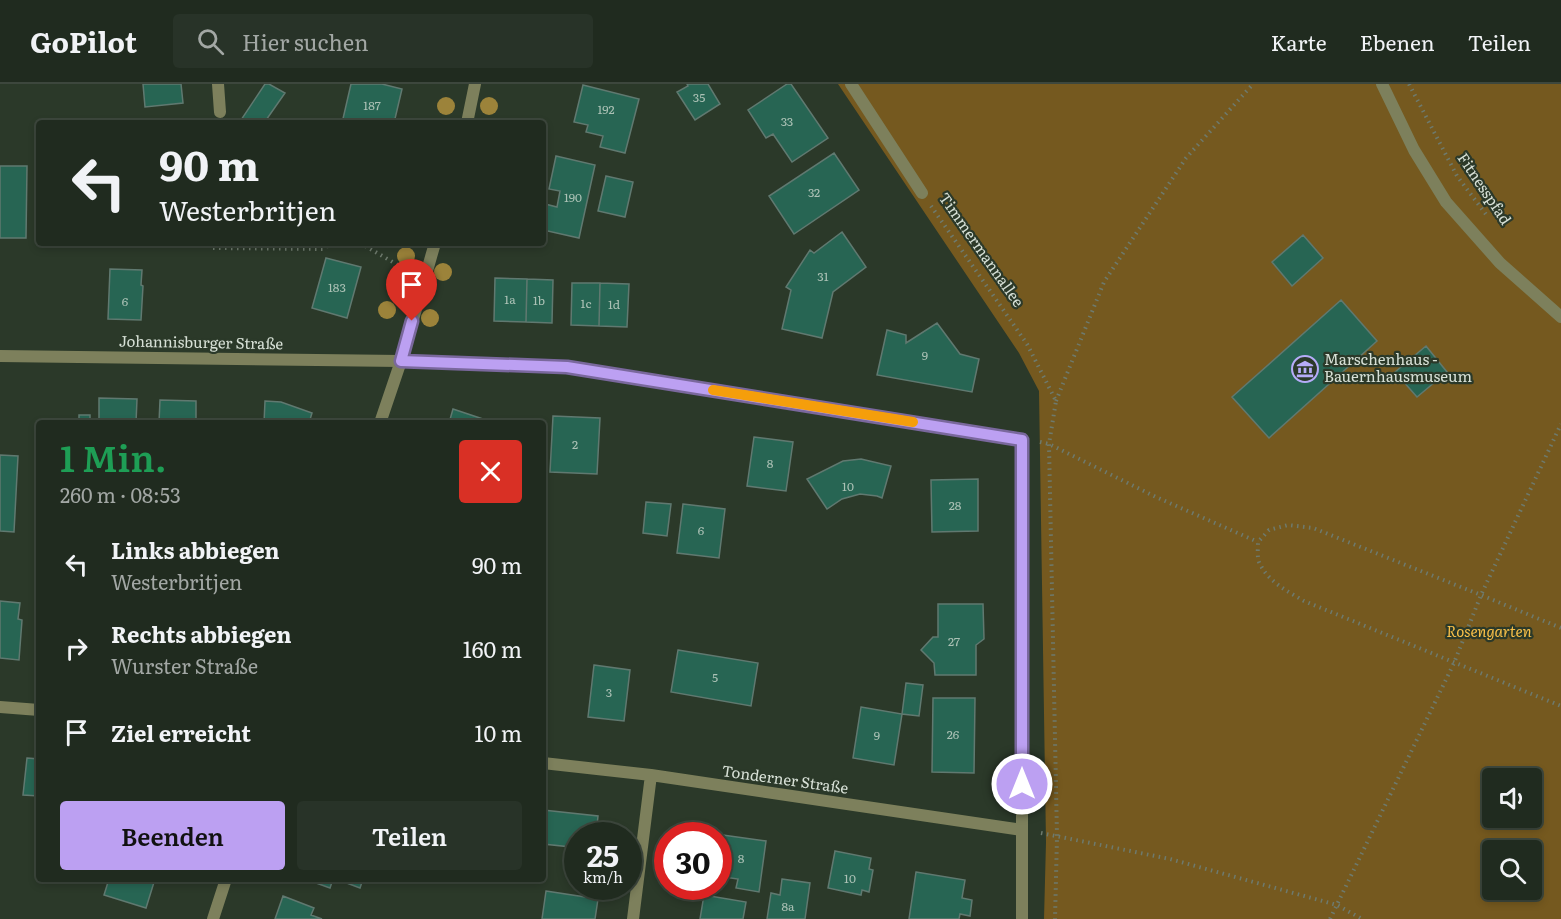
<!DOCTYPE html>
<html lang="de">
<meta charset="utf-8">
<style>
body{margin:0;font-family:Literata,serif;background:#283328;color:#f1f3f6;height:100vh;display:flex;flex-direction:column;font-size:22px;white-space:nowrap}
*{box-sizing:border-box;margin:0}
p{font-size:20px;color:#a2a7a4}
.icon{flex:none;width:33px;height:33px;fill:none;stroke:currentColor;stroke-width:2;stroke-linecap:round;stroke-linejoin:round}
.map{position:relative;flex:1;overflow:hidden}
.side{position:absolute;left:36px;top:336px;width:510px;height:462px;display:flex;flex-direction:column;background:#202b1f;border-radius:6px;box-shadow:0 3px 9px #0003,0 0 0 2px #3d473d}
.side>*{flex:none}
.banner{position:absolute;left:36px;top:36px;width:510px;height:126px;border-radius:6px;box-shadow:0 3px 9px #0003,0 0 0 2px #3d473d;background:#202b1f;color:#f1f3f6;overflow:hidden}
.tools{position:absolute;left:1482px;top:684px;display:grid;gap:12px}
.tools a{display:grid;place-items:center;width:60px;height:60px;border-radius:6px;background:#202b1f;box-shadow:0 3px 9px #0003,0 0 0 2px #3d473d;font-size:30px}
.speed{position:absolute;left:564px;top:738px;display:flex;gap:12px;font-size:30px;font-weight:700;text-align:center}
.speed>*{display:grid;place-content:center;width:78px;height:78px;border-radius:50%;background:#202b1f;box-shadow:0 3px 9px #0003,0 0 0 2px #3d473d;line-height:1}
.speed small{font-size:15px;font-weight:400}
.speed .limit{border:9px solid #d22;background:#fff;color:#111}
.pin{position:absolute;display:grid;place-items:center;width:51px;height:51px;color:#fff;margin:-62px -26px;border-radius:50% 50% 50% 0;rotate:-45deg;box-shadow:0 0 6px #0007}
.pin .icon{rotate:45deg}
.me{position:absolute;width:66px;margin:-33px;rotate:0deg;stroke-linejoin:round;filter:drop-shadow(0 0 4px #0008)}
.turn{display:flex;align-items:center;gap:21px;height:126px;padding:0 24px;font-size:27px}
.turn .icon{width:78px;height:78px;stroke-width:2.5}
.turn b{display:block;font-size:42px;line-height:51px}
.round{display:grid;place-items:center;flex:none;width:63px;height:63px;border-radius:6px;background:#283328}
.overview{display:flex;align-items:center;justify-content:space-between;height:102px;padding:0 24px}
h1{font-size:36px;font-weight:600;line-height:45px;color:#1e9e55}
.primary-button{display:flex;gap:12px;margin-top:auto;padding:12px 24px}
.primary-button a{flex:1;height:69px;border-radius:6px;background:#bca0f2;color:#111;font-size:24px;font-weight:600;line-height:69px;text-align:center}
.primary-button a+a{background:#283328;color:#f1f3f6}
ul{padding:0;list-style:none}
li{display:flex;align-items:center;gap:18px;height:84px;padding:0 24px}
li div{flex:1}
li b{display:block;font-size:22px}
li em{font-style:normal}
header{display:flex;align-items:center;gap:36px;box-sizing:border-box;height:84px;padding:0 30px;background:#202b1f;border-bottom:2px solid #3d473d}
header strong{font-size:28px}
nav{display:flex;gap:33px;margin-inline-start:auto;font-size:21px}
.search{width:420px;height:54px;background:#283328;display:flex;align-items:center;gap:15px;box-sizing:border-box;padding:0 21px;border-radius:6px;color:#a2a7a4;font-size:22px}
.map>svg:first-child{display:block}
.green{fill:#75591f;fill-rule:evenodd}
.building{fill:#276553;stroke:#607970;stroke-width:1.5}
.lines{fill:none;stroke-linecap:round;stroke-linejoin:round}
.path{stroke:#6e7a6d;stroke-width:4;stroke-dasharray:1.5 4.5;stroke-linecap:butt}
.service{stroke:#7d805c;stroke-width:12}
.minor{stroke:#7d805c;stroke-width:12}
.tertiary{stroke:#7d805c;stroke-width:12}
.tree{fill:#9c833a}
.route-casing{stroke:#7a689d;stroke-width:15}
.route{stroke:#bca0f2;stroke-width:10}
.slow{stroke:#f59e0b;stroke-width:10}
.labels{text-anchor:middle;stroke-width:4.5;stroke-linejoin:round;paint-order:stroke}
.number-label{font-size:12px;fill:#abc1b5}
.street-label{font-size:15px;fill:#d7e0d6;stroke:#2b3929}
.poi-label{font-size:15px;fill:#d7e0d6;stroke:#2b3929;text-anchor:start}
.park-label{font-size:15px;font-style:italic;fill:#f9c048;stroke:#2b3929}
</style>
<header>
<strong>GoPilot</strong>
<div class="search"><svg class="icon" aria-label="search" viewBox="0 0 24 24"><circle cx="10" cy="10" r="6"/><path d="M15 15l6 6"/></svg>Hier suchen</div>
<nav><a>Karte</a><a>Ebenen</a><a>Teilen</a></nav>
</header>
<div class="map">
<svg width="1561" height="835" viewBox="0 0 1561 835">
<rect width="100%" height="100%" fill="#2b3929"/>
<!-- green -->
<path class="green" d="M838,0h723v835h-517l2,-77 -7,-451 -20,-38zM1492,694h40v40h-40zM1492,766h40v40h-40z"/>
<!-- building -->
<path class="building" d="M143,0h38l2,19 -38,4z
M265,0h4l16,9 -21,30h-25z
M351,0h31l20,5 -8,34h-52z
M687,0h21l12,20 -25,16 -18,-28 11,-6z
M787,0h4l37,54 -36,24 -19,-28 -7,4 -18,-28z
M583,1l56,14 -14,54 -25,-6 3,-11 -17,-4 2,-7 -14,-3z
M834,69l25,37 -65,44 -25,-38z
M556,72l39,9 -16,73 -36,-8v-18l2,-8 12,3 3,-16 -11,-2z
M0,82h27l-1,72h-26z
M606,92l27,6 -8,35 -27,-6z
M842,148l24,35 -33,25 -11,46 -40,-9 9,-39 -5,-3 24,-37 4,3z
M1303,151l20,23 -31,28 -20,-24z
M326,174l35,9 -14,51 -35,-10z
M110,185l32,1 -1,15 2,1 -2,34 -33,-1z
M495,194l32,1 -1,43 -32,-1z
M527,195l26,1 -1,43 -26,-1z
M572,199h28l-1,43 -28,-1z
M600,199l29,1 -2,43 -28,-1z
M1341,216l36,41 -108,97 -37,-41z
M937,239l23,31 19,5 -7,33 -95,-17 10,-45 19,5v8z
M1426,262l21,26 -30,25 -22,-25z
M99,314l38,1 -1,24h-37z
M160,316l36,1v22h-37z
M265,317l16,1 31,11 -3,10h-45z
M453,325l42,14h-46z
M79,331h11v8h-46v-2l35,1z
M553,332l47,2 -3,56 -47,-2z
M754,353l39,5 -7,49 -39,-5z
M0,371l18,1 -4,76 -14,-1z
M861,375l30,7 -9,32 -5,-2 -17,-2 -18,5 -15,10 -20,-30 36,-18z
M978,395v52l-46,1 -1,-52z
M646,418l25,2 -4,32 -24,-3z
M683,420l42,5 -6,49 -42,-5z
M0,517l20,2 -2,16 4,1 -3,40 -19,-2z
M938,520h45l1,35 -8,6v30h-41l-1,-12 -13,-13 12,-13h5z
M678,566l80,13 -7,43 -80,-14z
M594,581l36,5 -6,51 -36,-4z
M906,599l17,2 -4,31 -17,-2z
M933,614h42l-1,75 -42,-1z
M861,623l41,7 -8,51 -41,-7z
M27,674l12,1v37l-16,-1z
M543,726l55,6 -2,20h-18v27l-8,-1 1,-15 -28,-3z
M701,748l65,9 -7,51 -23,-4 2,-9 -20,-3v-40h-18z
M835,767l36,7 -2,11 4,1 -4,22 -7,-2 -1,5 -33,-7z
M916,788l49,8 -3,18 10,2 -2,16 -10,-2 -1,5h-50z
M109,795h46l-9,29 -42,-13z
M305,795h28l-3,9z
M336,795h27l-3,9z
M782,795l28,4 -5,36h-38l4,-26 9,2z
M546,807l52,8 -3,20h-53z
M704,811l42,7 -3,17h-43z
M283,812l31,12 -3,7 11,4h-47z"/>
<g class="lines">
<!-- path -->
<path class="path" d="M1409,0l48,92 31,41
M931,122l96,138 29,57 -7,43 8,393 -2,82
M360,159l48,28
M213,164l113,1 1,-6
M1056,317l48,-119 82,-124 67,-74
M1040,358l9,2 107,53 102,45
M1561,544l-80,-33 -168,-67 -25,-3 -19,5 -11,12c0,6 -1,14 1,20 8,19 28,29 45,39l257,105
M1041,749l129,26 167,46 25,14
M1330,835l124,-256 27,-68 80,-171"/>
<!-- service -->
<path class="service" d="M218,0l2,28
M851,0l71,109
M1382,0l32,66 32,52 54,61 61,54"/>
<!-- minor -->
<path class="minor" d="M0,272l401,5 166,6 455,73v479
M0,623l39,3
M543,679l108,12 371,55
M633,835l18,-144"/>
<!-- tertiary -->
<path class="tertiary" d="M467,39l8,-39
M380,339l21,-62 34,-118
M213,835l13,-40"/>
</g>
<!-- trees -->
<g class="tree">
<circle cx="446" cy="22" r="9"/>
<circle cx="489" cy="22" r="9"/>
<circle cx="406" cy="172" r="9"/>
<circle cx="443" cy="188" r="9"/>
<circle cx="387" cy="226" r="9"/>
<circle cx="430" cy="234" r="9"/>
</g>
<g class="lines">
<defs>
<path id="route" d="M412,237l-11,40 166,6 455,73v344"/>
</defs>
<!-- route casing -->
<use href="#route" class="route-casing"/>
<!-- route -->
<use href="#route" class="route"/>
<!-- slow -->
<path class="slow" d="M713,306l200,32"/>
</g>
<!-- icons -->
<defs>
<symbol id="museum-ring" viewBox="-11 -11 22 22"><circle r="9.5" fill="#2b3929" stroke="#b6acf8" stroke-width="1.5"/><path d="M0-6L6-3V-2H-6V-3ZM-5-1h2V3h-2ZM-1-1h2V3h-2ZM3-1h2V3H3ZM-6 4H6V6H-6Z" fill="#b6acf8"/></symbol>
</defs>
<g fill-rule="evenodd">
<use href="#museum-ring" x="1290" y="270" width="30" height="30"/>
</g>
<g class="labels">
<!-- number labels -->
<g class="number-label">
<text x="699" y="18">35</text>
<text x="372" y="26">187</text>
<text x="606" y="30">192</text>
<text x="787" y="42">33</text>
<text x="814" y="113">32</text>
<text x="573" y="118">190</text>
<text x="823" y="197">31</text>
<text x="337" y="208">183</text>
<text x="510" y="220">1a</text>
<text x="539" y="221">1b</text>
<text x="125" y="222">6</text>
<text x="586" y="224">1c</text>
<text x="614" y="225">1d</text>
<text x="925" y="276">9</text>
<text x="575" y="365">2</text>
<text x="770" y="384">8</text>
<text x="848" y="407">10</text>
<text x="955" y="426">28</text>
<text x="701" y="451">6</text>
<text x="954" y="562">27</text>
<text x="715" y="598">5</text>
<text x="609" y="613">3</text>
<text x="953" y="655">26</text>
<text x="877" y="656">9</text>
<text x="741" y="779">8</text>
<text x="850" y="799">10</text>
<text x="788" y="827">8a</text>
</g>
<!-- street labels -->
<g class="street-label">
<text transform="translate(1484 105) rotate(56)" y="5">Fitnesspfad</text>
<text transform="translate(981 166) rotate(55)" y="5">Timmermannallee</text>
<text transform="translate(201 259) rotate(1)" y="5">Johannisburger Straße</text>
<text transform="translate(785 696) rotate(8)" y="5">Tonderner Straße</text>
</g>
<!-- poi labels -->
<g class="poi-label">
<text x="1324" y="281">Marschenhaus -<tspan x="1324" dy="17">Bauernhausmuseum</tspan></text>
</g>
<!-- park labels -->
<g class="park-label">
<text x="1489" y="553">Rosengarten</text>
</g>
</g>
</svg>
<div class="tools">
<a><svg class="icon" aria-label="sound" viewBox="0 0 24 24"><path d="M4 9h4l5-4v14l-5-4H4zM17 9q2 3 0 6"/></svg></a>
<a><svg class="icon" aria-label="search" viewBox="0 0 24 24"><circle cx="10" cy="10" r="6"/><path d="M15 15l6 6"/></svg></a>
</div>
<div class="speed"><div>25<small>km/h</small></div><div class="limit">30</div></div>
<div class="pin" style="left:412px;top:237px;background:#d93025"><svg class="icon" aria-label="arrive" viewBox="0 0 24 24"><path d="M6 21V4h12l-3 4 3 4H6"/></svg></div>
<svg class="me" style="left:1022px;top:700px" viewBox="-20 -20 40 40"><circle r="17" fill="#bca0f2" stroke="#fff" stroke-width="3"/><path d="M0-11L8 9 0 5-8 9z" fill="#fff"/></svg>
<div class="banner">
<div class="turn"><svg class="icon" aria-label="left" viewBox="0 0 24 24"><path d="M17 20v-9H6M10 6l-5 5 5 5"/></svg><div><b>90 m</b>Westerbritjen</div></div>
</div>
<section class="side">
<div class="overview"><div><h1>1 Min.</h1><p>260 m · 08:53</p></div><a class="round" style="background:#d93025;color:#fff"><svg class="icon" aria-label="close" viewBox="0 0 24 24"><path d="M6 6l12 12M18 6L6 18"/></svg></a></div>
<ul>
<li><svg class="icon" aria-label="left" viewBox="0 0 24 24"><path d="M17 20v-9H6M10 6l-5 5 5 5"/></svg><div><b>Links abbiegen</b><p>Westerbritjen</p></div><em>90 m</em></li>
<li><svg class="icon" aria-label="right" viewBox="0 0 24 24"><path d="M7 20v-9h11M14 6l5 5-5 5"/></svg><div><b>Rechts abbiegen</b><p>Wurster Straße</p></div><em>160 m</em></li>
<li><svg class="icon" aria-label="arrive" viewBox="0 0 24 24"><path d="M6 21V4h12l-3 4 3 4H6"/></svg><div><b>Ziel erreicht</b></div><em>10 m</em></li>
</ul>
<div class="primary-button"><a>Beenden</a><a>Teilen</a></div>
</section>
</div>
